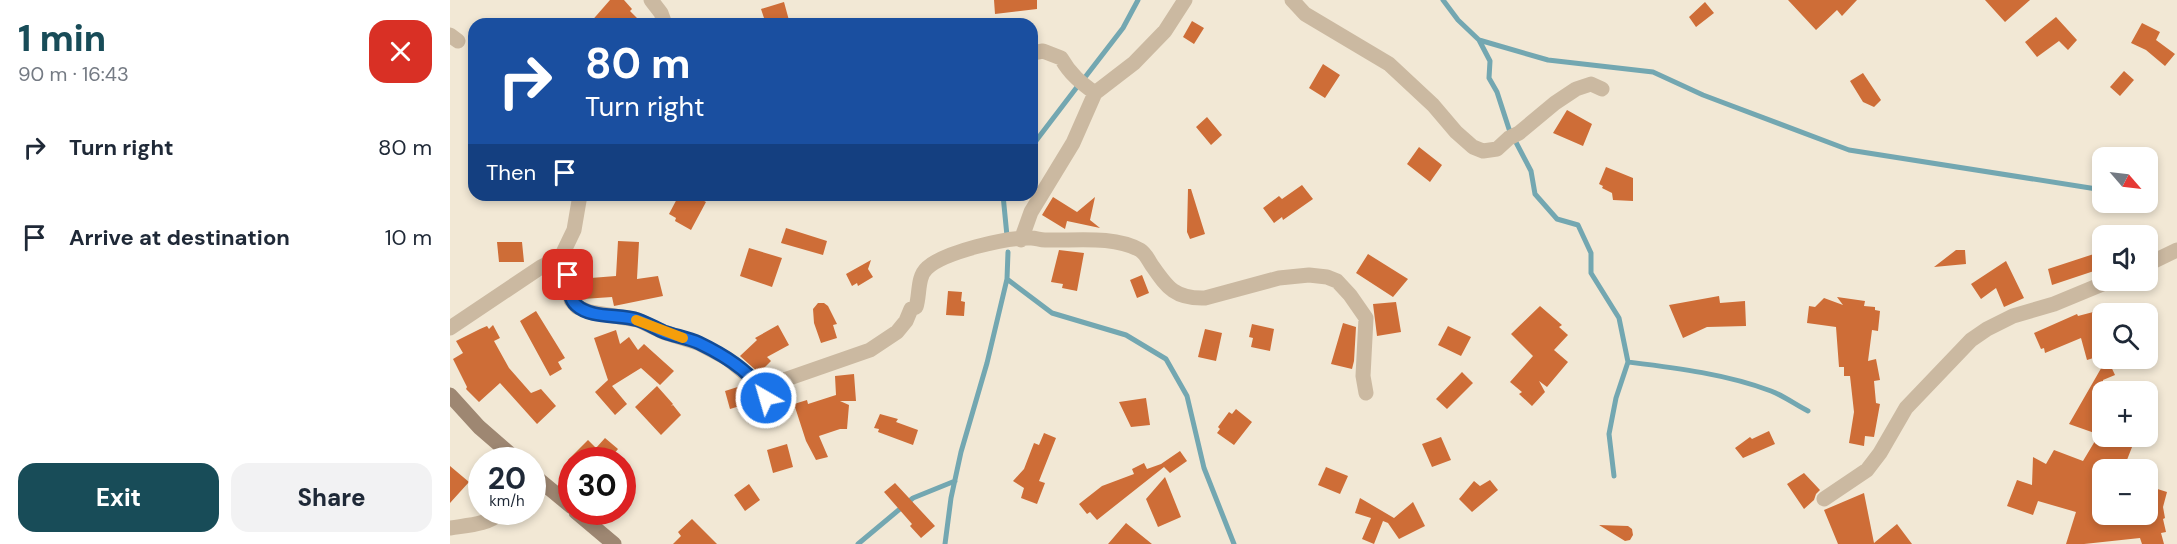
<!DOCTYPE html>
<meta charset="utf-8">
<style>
body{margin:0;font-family:"DM Sans",sans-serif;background:#f2f2f3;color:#1f2937;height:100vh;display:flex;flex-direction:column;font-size:22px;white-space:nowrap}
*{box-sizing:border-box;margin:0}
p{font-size:20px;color:#747a83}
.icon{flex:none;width:33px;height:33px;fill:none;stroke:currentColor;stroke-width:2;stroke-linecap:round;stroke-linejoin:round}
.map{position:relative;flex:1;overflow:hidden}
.side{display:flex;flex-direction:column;background:#fff;width:450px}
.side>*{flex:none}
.top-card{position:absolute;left:18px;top:18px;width:570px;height:183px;border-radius:18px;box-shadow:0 3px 9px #0003;background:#1a4fa0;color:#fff;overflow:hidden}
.needle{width:39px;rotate:118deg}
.buttons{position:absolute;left:1642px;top:147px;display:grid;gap:12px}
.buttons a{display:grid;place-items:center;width:66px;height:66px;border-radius:12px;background:#fff;box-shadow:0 3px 9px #0003;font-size:30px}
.speed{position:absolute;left:18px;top:447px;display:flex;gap:12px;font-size:30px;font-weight:700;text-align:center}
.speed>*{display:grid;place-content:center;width:78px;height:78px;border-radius:50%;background:#fff;box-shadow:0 3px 9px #0003;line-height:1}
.speed small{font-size:15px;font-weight:400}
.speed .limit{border:9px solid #d22;background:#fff;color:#111}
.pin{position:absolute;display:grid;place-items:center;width:51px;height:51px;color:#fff;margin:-26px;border-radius:12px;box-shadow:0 3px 9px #0006}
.me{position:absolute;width:66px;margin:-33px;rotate:322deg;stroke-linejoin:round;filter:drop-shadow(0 0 4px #0008)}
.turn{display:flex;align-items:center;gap:21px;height:126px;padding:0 18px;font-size:27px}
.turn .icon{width:78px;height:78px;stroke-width:2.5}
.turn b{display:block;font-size:42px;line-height:51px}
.then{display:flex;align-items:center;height:57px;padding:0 18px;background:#0003;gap:12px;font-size:22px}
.round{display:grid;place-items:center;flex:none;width:63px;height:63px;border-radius:18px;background:#f2f2f3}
.summary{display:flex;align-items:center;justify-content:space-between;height:102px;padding:0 18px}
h1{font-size:36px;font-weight:800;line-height:45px;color:#184c58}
.action{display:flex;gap:12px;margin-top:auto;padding:12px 18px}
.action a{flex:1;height:69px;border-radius:18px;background:#184c58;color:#fff;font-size:24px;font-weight:800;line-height:69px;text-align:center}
.action a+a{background:#f2f2f3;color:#1f2937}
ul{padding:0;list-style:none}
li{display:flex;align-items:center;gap:18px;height:90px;padding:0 18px}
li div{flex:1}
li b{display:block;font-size:22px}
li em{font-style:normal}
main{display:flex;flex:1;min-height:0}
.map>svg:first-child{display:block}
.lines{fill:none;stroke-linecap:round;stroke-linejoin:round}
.stream{stroke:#73a7b1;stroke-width:5}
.building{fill:#ce6d37}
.street{stroke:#cbb9a1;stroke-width:15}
.secondary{stroke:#9e8772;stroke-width:15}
.route-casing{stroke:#114b97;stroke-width:15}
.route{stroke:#1a73e8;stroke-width:10}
.slow{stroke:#f59e0b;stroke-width:10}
</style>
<main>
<section class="side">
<div class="summary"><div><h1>1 min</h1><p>90 m · 16:43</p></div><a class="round" style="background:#d93025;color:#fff"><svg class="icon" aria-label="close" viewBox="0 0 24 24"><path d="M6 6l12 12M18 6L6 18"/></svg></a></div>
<ul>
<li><svg class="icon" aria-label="right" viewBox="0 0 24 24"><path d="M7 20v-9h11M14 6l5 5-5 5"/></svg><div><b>Turn right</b></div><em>80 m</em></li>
<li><svg class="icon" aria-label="arrive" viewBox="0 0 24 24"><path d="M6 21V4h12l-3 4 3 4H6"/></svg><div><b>Arrive at destination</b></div><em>10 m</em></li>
</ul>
<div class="action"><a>Exit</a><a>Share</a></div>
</section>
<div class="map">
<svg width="1727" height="544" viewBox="0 0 1727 544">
<rect width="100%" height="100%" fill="#f2e8d5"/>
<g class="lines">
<!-- stream -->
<path class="stream" d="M993,0l15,20 21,20 11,21 -1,17 8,14 12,37 22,42 4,23 22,25 21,6 13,28v20l28,45 9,44 -12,36 -7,36 5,42
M1029,40l69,20 105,12 50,23 146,55 254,40
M636,76l37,-48 15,-28
M582,146l45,-59
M553,195l4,41
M1698,196l6,1
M558,252l-1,27 45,34 74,22 40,24 21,37 17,72 30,76
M1178,362c48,6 98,12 143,29 13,5 25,14 37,20
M408,544l55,-46 42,-17
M495,544l6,-46 10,-46 26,-89 20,-84"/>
</g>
<!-- building -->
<path class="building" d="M160,0h14l8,9 -2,2 13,13h-54z
M544,0h43v9l-42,5z
M1338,0h69l-15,16 -5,-6 -21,20z
M1535,0h45l-25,22z
M334,2l6,22h-24l-5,-15z
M1255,2l9,11 -18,14 -7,-10z
M1606,17l21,23 -9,10 -9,-9 -22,16 -12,-15z
M742,21l12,7 -10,16 -11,-7z
M1692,23l18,9 -4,8 19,14 -10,12 -19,-16 -15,-7z
M873,64l17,11 -15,23 -16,-10z
M1674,71l10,9 -14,16 -10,-9z
M1413,73l18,27 -7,7 -11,-5 -13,-21z
M1117,110l25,14 -9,22 -30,-13z
M757,117l15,18 -11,10 -15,-18z
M969,147l23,18 -12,17 -23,-18z
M1156,167l27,11v23l-20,-1 -1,-7 -10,-5 1,-2 -4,-2z
M852,185l11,14 -30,21 -1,-3 -8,6 -11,-15 16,-12 3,3z
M738,189h3l14,45 -15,5 -3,-7z
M229,195h14l13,7 -15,28 -16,-9 1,-3 -7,-4z
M603,197l24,15 18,-15 -5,23 10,8 -33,-7 -2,8 -23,-14z
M336,228l41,13 -4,14 -42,-12z
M168,241l21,1 -2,37 21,-3 5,20 -49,10 -2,-9 -29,2 -3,-3 -2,-17 38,-3z
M47,242h25l2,20h-25z
M299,248l33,10 -10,29 -32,-11z
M609,250l25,3 -7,38 -15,-3 1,-4 -12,-2z
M1506,250h9l1,14 -32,3z
M1653,251v17l-51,17 -4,-16z
M918,254l40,25 -15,18 -37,-24z
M421,260l-3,9 5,8 -15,9 -1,-3 -5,3 -6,-12z
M1556,261l18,37 -20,9 -8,-19 -15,11 -10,-15z
M692,275l7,18 -12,5 -7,-18z
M498,291l14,1 -1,9 4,1 -1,14 -18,-1z
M1269,296l1,7 25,-2 1,25 -39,1 -24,11 -14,-33z
M1387,297l28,4 -1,5 11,1v3l5,1 -2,20 -6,-1 -4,31 8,-2 4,21 -6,1 2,22 4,1 -6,33 -9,-1 -1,10 -15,-3 5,-31 -4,-36h-6v-9h-5l-3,-40 -29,-4 2,-17 6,1 9,-9 19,7z
M946,302l5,30 -24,4 -4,-32z
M368,303h6l4,3 9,18 -4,1 4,13 -16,5 -7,-20 -1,-14z
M1090,306l22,19 -3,2 9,8 -14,15 14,12 -21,25 -8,-6 6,11 -13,14 -13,-12 3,-2 -12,-10 23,-26 -22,-22z
M86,311l29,47 -7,4 4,7 -12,7 -30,-55z
M1647,311l6,23v21l-16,5 -6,-22 -36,15 -1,-5 -3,1 -7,-16 43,-19 1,2z
M893,323l13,4 -2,34 -2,8 -21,-5z
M802,324l22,5 -4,22 -19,-4 2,-9 -4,-1z
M43,325l7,13 -6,3 15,27 22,25 10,-4 15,17 -19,18 -37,-41 -21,19 -13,-13 1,-2 -14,-28 10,-6 -7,-12 24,-12 7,-3 2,3z
M328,325l11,20 -22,12 4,4 -12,12 -19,-17 17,-16 -2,-2z
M998,326l23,11 -10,19 -23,-11z
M755,329l17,4 -6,28 -18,-4z
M166,330l4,14 9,-7 9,13 6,-6 30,27 -14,14 -19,-17 -29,18 15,18 -12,11 -20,-23 13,-12 -14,-42z
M1657,358l8,17 -12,5v56h20l11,6 -11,28h-20v44h45v-28l19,6 -4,15 2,11 -2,1 3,13 -5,1 3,11h-22l-2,-6 -56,6h-18l10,-32 -38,-11 -5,14 -26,-9 10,-26 15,5 1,-28 13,7 8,-14 29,11 15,-25h5l-34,-12z
M1012,372l11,11 -26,26 -11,-10z
M404,374l2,27h-16l9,4 -2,24h-7l-21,7 9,21 -12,3 -10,-19 -12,-37 13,-4 1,4 28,-9 -1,-19z
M294,385l5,4 4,13 -23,7 -5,-18z
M207,386l16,18 -2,2 2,-1 8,10 -20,20 -26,-28z
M696,398l4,27 -19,2 -12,-25z
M786,409l16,13 -18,23 -17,-12 3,-4 -2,-2 11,-15 3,2z
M430,414l18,5 -2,3 22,8 -5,15 -35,-13 1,-3 -5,-1z
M1319,431l6,13 -32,14 -8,-10 15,-11 2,2z
M594,433l12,5 -17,43 6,2 -8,21 -16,-6 3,-10 -11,-7 11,-12 10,-26 5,2z
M991,437l10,23 -19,7 -10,-23z
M155,438l13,11 -9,11h-41l20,-20 8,8z
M337,444l6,23 -20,6 -6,-23z
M730,451l7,10 -17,12 -6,-6 -67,53 -7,-8 -3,2 -8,-10 23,-18 32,-12 -2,-5 12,-6 3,6 14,-5z
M0,466l19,16 -19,21z
M876,467l22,9 -8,18 -22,-9z
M1354,473l16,17 -4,4 -2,6 -10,9 -17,-25z
M715,477l16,40 -23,10 -12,-28z
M1040,480l8,10 -26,22 -13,-13 15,-18 6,5z
M445,483l40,43 -14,12 -11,-12 2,-2 -28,-32z
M299,484l11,16 -15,11 -11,-16z
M1414,493l10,50 23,-19 15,20h-74l-14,-34z
M910,498l34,20 19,-16 12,24 -26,13 -11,-16 -5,-2 -9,23 -12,-5 9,-21 -16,-5z
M242,519l25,25h-44l8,-8 -3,-4z
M676,523l26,21h-44z
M1149,525l29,1 4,3 1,6 -3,5 -5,1z"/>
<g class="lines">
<!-- street -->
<path class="street" d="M201,0l10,13 4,11
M842,0l13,14 84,50 44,41 23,27 17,15 10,4 14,-2 12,-11 10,-5 36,-30 21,-14 15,-5 11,5
M0,35l8,6
M582,53l11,-2 18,7c9,16 20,25 34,35
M571,240l10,-28 42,-69 22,-50 39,-30 31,-32 20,-31
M111,257l7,18 3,25 6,7 13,5 48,8 25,12 35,11 30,16 31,26 13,26
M1698,264l29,-14
M0,328l91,-61 20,-10 13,-27 6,-35
M309,385l22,-4 89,-31 27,-18 9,-11 5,-12 5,-2c4,-12 1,-30 11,-39 17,-16 80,-31 104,-30 5,0 9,2 14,2 29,1 68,-5 95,10 5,3 8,9 11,14 16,23 23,35 54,34l74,-20 30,-3 18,2 10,4 13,14 16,23 -3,58 3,17
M1374,499l43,-29 13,-17 26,-45 65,-68 16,-11 26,-13 41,-12 58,-24
M0,528c19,-3 37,-3 52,-16"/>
<!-- secondary -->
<path class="secondary" d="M0,395l29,32 38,33
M82,474l40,33
M126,512l38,32"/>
</g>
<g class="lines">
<defs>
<path id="route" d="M118,275c1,9 0,23 8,30 15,14 44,9 62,15 9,3 17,8 26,12 11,4 24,6 35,11 25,12 55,30 67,55"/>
</defs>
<!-- route casing -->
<use href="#route" class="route-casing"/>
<!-- route -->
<use href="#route" class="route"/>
<!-- slow -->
<path class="slow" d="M186,320l47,18"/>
</g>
</svg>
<div class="buttons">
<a><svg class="needle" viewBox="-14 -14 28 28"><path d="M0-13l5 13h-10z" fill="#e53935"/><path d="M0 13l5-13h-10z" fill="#747a83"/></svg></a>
<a><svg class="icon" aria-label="sound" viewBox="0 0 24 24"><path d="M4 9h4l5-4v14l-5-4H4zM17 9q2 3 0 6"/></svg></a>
<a><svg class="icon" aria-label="search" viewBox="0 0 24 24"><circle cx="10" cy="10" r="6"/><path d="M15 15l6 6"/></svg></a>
<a>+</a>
<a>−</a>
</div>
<div class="speed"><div>20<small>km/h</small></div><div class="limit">30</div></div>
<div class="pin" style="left:118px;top:275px;background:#d93025"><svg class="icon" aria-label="arrive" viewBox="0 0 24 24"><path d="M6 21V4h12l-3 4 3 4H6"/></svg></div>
<svg class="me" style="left:316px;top:398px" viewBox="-20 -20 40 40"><circle r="17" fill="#1a73e8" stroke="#fff" stroke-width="3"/><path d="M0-11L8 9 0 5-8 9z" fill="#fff"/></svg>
<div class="top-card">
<div class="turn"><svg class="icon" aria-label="right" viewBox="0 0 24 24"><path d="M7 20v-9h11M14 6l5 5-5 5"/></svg><div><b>80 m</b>Turn right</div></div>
<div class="then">Then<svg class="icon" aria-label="arrive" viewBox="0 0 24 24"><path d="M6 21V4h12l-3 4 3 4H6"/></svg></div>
</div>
</div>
</main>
